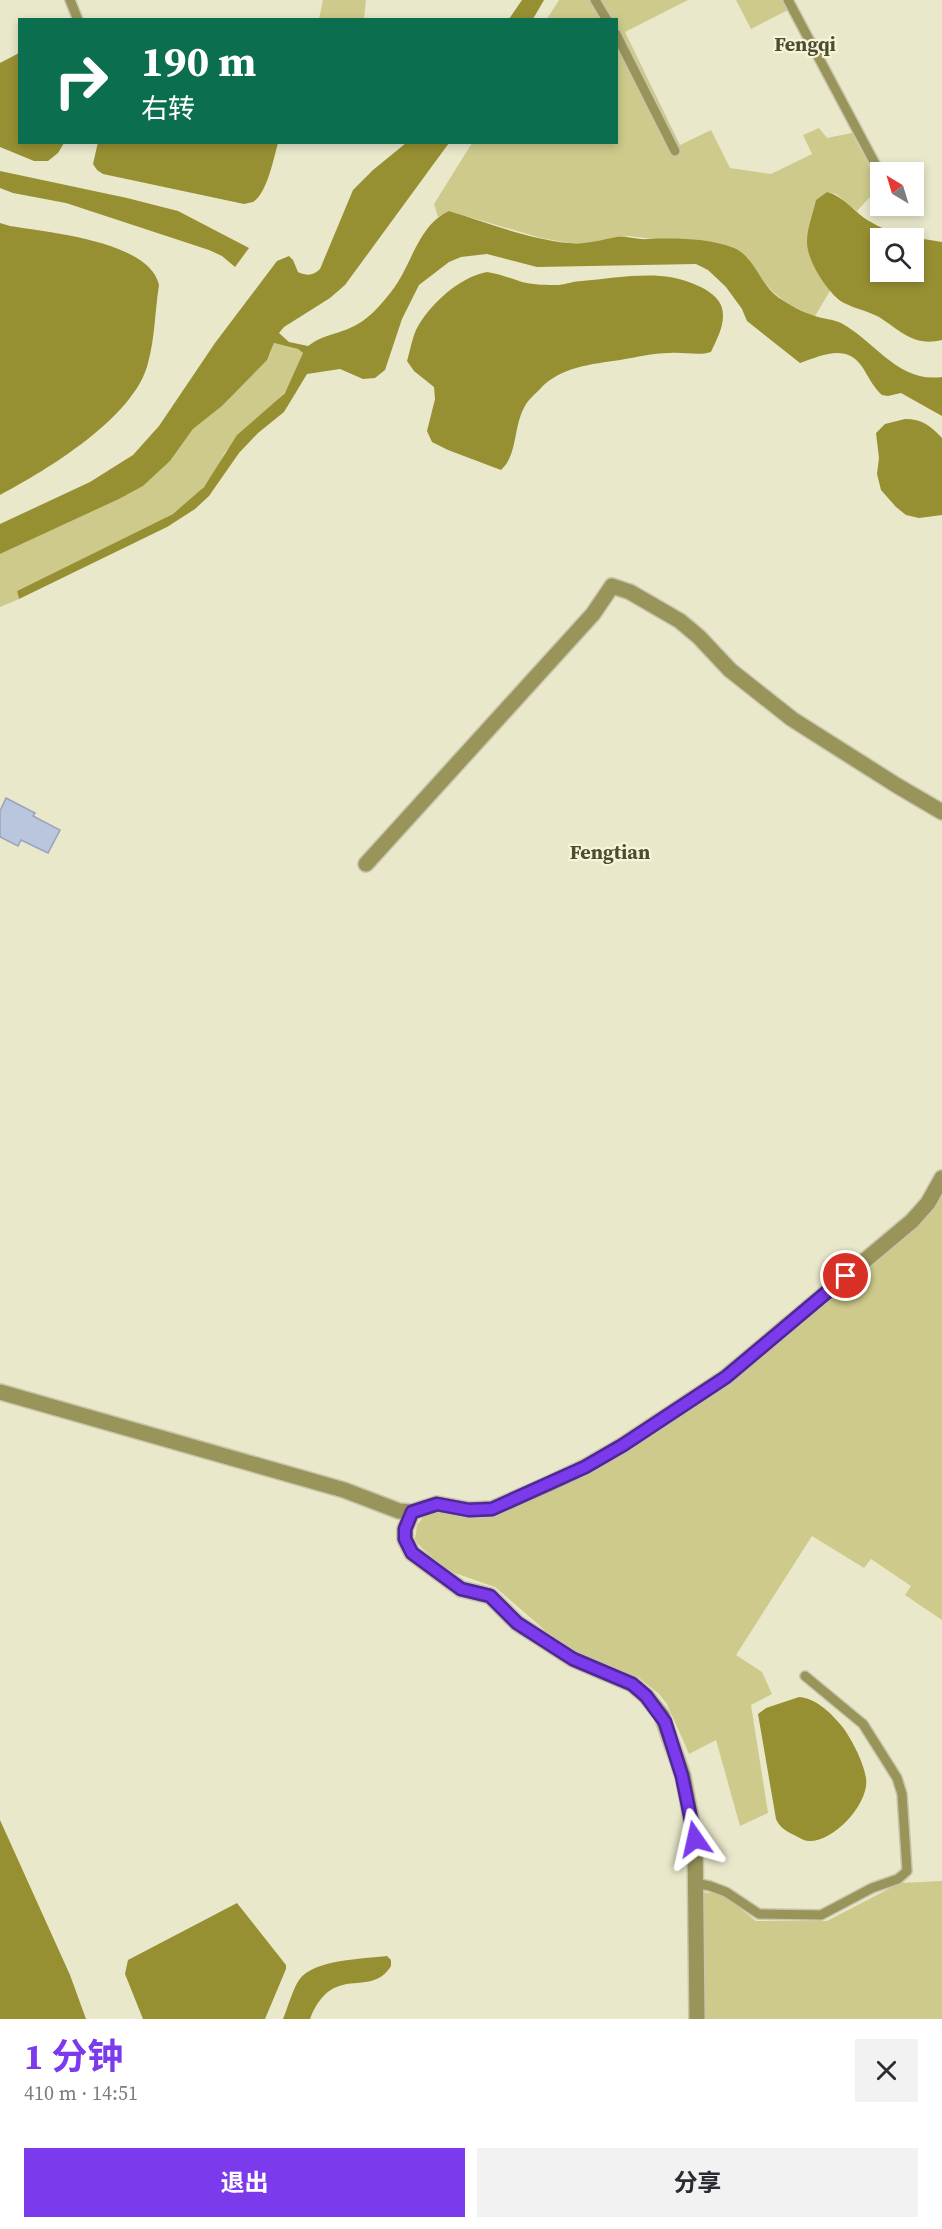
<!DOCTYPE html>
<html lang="zh">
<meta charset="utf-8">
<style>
body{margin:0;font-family:"Source Serif 4","Noto Sans SC",serif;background:#f2f2f3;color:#2b2b33;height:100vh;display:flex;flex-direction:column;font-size:22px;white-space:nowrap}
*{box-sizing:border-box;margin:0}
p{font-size:20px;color:#7c7c81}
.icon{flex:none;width:33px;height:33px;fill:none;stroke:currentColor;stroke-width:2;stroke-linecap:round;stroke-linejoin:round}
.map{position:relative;height:2019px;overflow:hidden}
.sheet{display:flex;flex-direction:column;background:#fff;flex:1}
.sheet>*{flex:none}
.top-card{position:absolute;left:18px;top:18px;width:600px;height:126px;border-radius:0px;box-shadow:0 3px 9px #0003;background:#0b6e4f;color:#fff;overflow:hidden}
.needle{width:39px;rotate:322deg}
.tools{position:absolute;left:870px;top:162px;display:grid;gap:12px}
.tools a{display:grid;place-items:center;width:54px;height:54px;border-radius:0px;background:#fff;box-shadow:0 3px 9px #0003;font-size:30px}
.pin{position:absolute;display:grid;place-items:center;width:51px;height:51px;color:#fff;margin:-26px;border:3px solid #fff;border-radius:50%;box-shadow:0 2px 6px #0007}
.me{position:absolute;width:66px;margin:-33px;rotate:349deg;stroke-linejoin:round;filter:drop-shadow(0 0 4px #0008)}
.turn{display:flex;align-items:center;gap:21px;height:126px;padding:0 24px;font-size:27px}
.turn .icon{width:78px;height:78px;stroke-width:2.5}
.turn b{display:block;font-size:42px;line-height:51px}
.round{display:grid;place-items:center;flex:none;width:63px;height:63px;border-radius:0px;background:#f2f2f3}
.headline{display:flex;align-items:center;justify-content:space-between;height:102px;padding:0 24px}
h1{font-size:36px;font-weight:700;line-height:45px;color:#7c3aed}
.action{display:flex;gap:12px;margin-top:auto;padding:12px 24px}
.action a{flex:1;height:69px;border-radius:0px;background:#7c3aed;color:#fff;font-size:24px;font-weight:700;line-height:69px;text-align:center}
.action a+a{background:#f2f2f3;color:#2b2b33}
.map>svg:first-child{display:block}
.green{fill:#cdca8b}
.water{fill:#979032;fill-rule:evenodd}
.building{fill:#bac5de;stroke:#99a3bb;stroke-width:1.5}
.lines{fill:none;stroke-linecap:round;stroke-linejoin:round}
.service-casing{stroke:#c7c6ac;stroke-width:12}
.minor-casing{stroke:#c7c6ac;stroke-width:18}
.service{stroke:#98945a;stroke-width:9}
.minor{stroke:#98945a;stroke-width:15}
.route-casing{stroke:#51269a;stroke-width:15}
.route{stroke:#7c3aed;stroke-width:10}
.labels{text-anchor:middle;stroke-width:4.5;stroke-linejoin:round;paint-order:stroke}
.quarter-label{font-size:20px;font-weight:bold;fill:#4c4b33;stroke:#f7f5d8}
</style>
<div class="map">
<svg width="942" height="2019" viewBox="0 0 942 2019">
<rect width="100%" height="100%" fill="#e9e8cb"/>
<!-- green -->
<path class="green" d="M323,0h43l-2,19h-45z
M559,0h129l-63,32 55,113 31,-15 19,38 41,6 41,-20 -9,-19 16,-7 8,10 25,-5 28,53 -23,25 -21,-17 -9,-2 -11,8 4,76 10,15 -15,25c-35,-13 -48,-26 -67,-58l-94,-19 -26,-3 -37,7h-22l-28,-5 -92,-27 -11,6 -4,-13 38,-61 144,-1v-122l-69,-1z
M736,0h46l6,10 -37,19z
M274,343l24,6 5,4 -14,35 -64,64 -12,24 -23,26 -17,12 -156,77 2,8 -19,8v-53l119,-55 24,-13 27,-25 23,-32 29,-23 48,-52z
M942,1191v429l-37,-25 6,-9 -40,-27 -7,9 -52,-32 -76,119 26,17 10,22 -21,11 17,108 -28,13 -24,-86 -27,14 -22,-50 -8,-10 -21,-17 -68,-25 -75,-65 -49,-17 -27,-25 -4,-6 2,-14 9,-11 12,-4 44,5 170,-81z
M942,1881v138h-239l-2,-126 19,-1 36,29h71l73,-38z"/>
<!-- water -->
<path class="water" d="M522,0h22l-11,19h-24z
M19,53l1,89 44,1 -6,10 -10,8h-14l-34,-14v-84z
M98,142h180v1c-4,14 -11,51 -25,59 -3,1 -6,1 -9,2l-141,-30 -6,-4 -4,-6z
M406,143h43l-104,142 -15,13 -46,29 -5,6 10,9 19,4c17,-12 24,-10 42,-18 17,-7 30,-22 41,-36 22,-28 26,-66 58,-81 39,12 79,28 119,32 17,2 32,-3 49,-6 11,-1 21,3 31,2 28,-1 59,-1 86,9 21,9 26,37 45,50 11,7 23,14 36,18 8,3 18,3 26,7 35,19 57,60 101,54v39l-41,-23 -13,3 -6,-1c-8,-7 -13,-17 -19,-27 -16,-25 -40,-13 -63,-5l-53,-42 -5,-12 -16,-22 -18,-17 -12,-6 -159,3 -50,-13 -26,3 -12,5 -30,23 -17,34 -17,51 -10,8 -12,1 -23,-10 -33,5 -23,38 -26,21 -19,20 -30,43 -14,13 -28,18 -148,72 -2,-8 156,-77 31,-27 33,-52 48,-42 18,-40 -5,-4 -24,-6 -7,17 -45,46 -29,23 -23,32 -27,25 -24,13 -119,55v-30l90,-42 43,-27 26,-29 56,-83 62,-82 12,-5 4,4 5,12c9,4 15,4 22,-3l33,-79 20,-20z
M0,171l127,27 51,13 71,37 -14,19 -13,-11 -13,-6 -143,-47 -53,-10 -13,-5z
M827,192c18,5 27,20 42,29 22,14 49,17 73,21v98c-28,7 -41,-9 -63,-23 -11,-6 -23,-8 -35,-14 -14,-7 -33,-37 -36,-53 -4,-15 5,-35 8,-50zM880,238h34v34h-34z
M0,223l10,3c36,6 140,15 149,59 -4,25 -4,53 -11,78 -13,54 -101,107 -148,132z
M487,272c13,2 23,6 35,10 12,3 25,3 37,3 8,-1 15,-4 23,-4 23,-2 55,-7 78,-5 19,1 57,12 62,32 4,15 -5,31 -11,44 -11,4 -28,0 -41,1 -19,0 -32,4 -50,7 -28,4 -60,7 -80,29 -5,5 -12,11 -15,17 -12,20 -7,49 -24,64l-53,-20 -16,-8 -5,-11 8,-32 -1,-12 -20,-16 -7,-10c3,-10 5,-22 9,-31 13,-25 43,-53 71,-58z
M905,419c17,0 26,7 37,19v77l-23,3 -13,-3 -10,-8 -15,-17 -4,-16 2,-16 -3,-25 9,-9z
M799,1697c16,1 31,15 41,27 10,11 24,39 26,54 4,25 -32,64 -57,63 -6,0 -12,-5 -17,-7 -8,-4 -13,-8 -16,-15l-18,-105 8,-6z
M0,1820l70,155 16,44h-86z
M237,1903l49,62v4l-21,50h-122l-18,-45 3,-14z
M387,1956l4,4v6c-21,34 -58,-5 -81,53h-27c5,-12 9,-28 16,-39 15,-21 64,-21 88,-24z"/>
<!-- building -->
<path class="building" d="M6,798l29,15 -2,3 27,14 -12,23 -27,-13 -3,6 -18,-9v-26z"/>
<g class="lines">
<defs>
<path id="service" d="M70,0l8,20
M595,0l12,20
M788,0l92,173
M616,34l59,117
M695,1883l15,3 16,6 33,22 62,1 51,-27 26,-9 9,-8 -5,-77 -5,-16 -34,-54 -58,-48"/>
<path id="minor" d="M366,864l227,-250 19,-28 18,6 50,29 19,16 31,33 62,49 104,66 46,27
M0,1392l344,98 55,21 13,1 25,-8 32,6 23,-1 57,-25 36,-17 38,-22 103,-68 186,-156 16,-18 14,-25
M412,1512l-7,17v10l7,14 49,36 29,7 27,27 56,36 59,25 14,12 16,20 21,60 12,63 2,180"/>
</defs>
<!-- service casing -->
<use href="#service" class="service-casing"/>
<!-- minor casing -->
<use href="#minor" class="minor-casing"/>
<!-- service -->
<use href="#service" class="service"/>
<!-- minor -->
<use href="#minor" class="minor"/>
</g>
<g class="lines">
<defs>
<path id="route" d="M695,1839l-13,-63 -17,-54 -19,-26 -14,-12 -59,-25 -56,-36 -27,-27 -29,-7 -49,-36 -7,-14v-10l7,-17 25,-8 32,6 23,-1 93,-42 38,-22 103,-68 120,-101"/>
</defs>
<!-- route casing -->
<use href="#route" class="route-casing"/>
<!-- route -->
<use href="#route" class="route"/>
</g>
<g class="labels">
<!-- quarter labels -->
<g class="quarter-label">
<text x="805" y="51">Fengqi</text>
<text x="610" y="859">Fengtian</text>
</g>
</g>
</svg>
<div class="tools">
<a><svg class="needle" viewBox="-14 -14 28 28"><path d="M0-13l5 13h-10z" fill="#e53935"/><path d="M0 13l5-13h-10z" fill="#7c7c81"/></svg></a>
<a><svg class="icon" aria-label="search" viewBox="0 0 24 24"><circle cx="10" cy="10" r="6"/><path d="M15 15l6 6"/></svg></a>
</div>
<div class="pin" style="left:846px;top:1276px;background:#d93025"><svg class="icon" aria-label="arrive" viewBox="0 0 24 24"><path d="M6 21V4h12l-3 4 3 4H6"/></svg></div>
<svg class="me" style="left:695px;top:1839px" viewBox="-20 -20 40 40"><path d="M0-17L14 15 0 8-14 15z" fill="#7c3aed" stroke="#fff" stroke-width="4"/></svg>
<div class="top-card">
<div class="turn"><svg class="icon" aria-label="right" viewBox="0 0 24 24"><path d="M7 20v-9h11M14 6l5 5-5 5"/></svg><div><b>190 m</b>右转</div></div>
</div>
</div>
<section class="sheet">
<div class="headline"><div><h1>1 分钟</h1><p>410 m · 14:51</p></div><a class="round"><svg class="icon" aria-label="close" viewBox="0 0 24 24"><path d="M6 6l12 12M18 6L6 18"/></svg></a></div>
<div class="action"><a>退出</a><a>分享</a></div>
</section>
